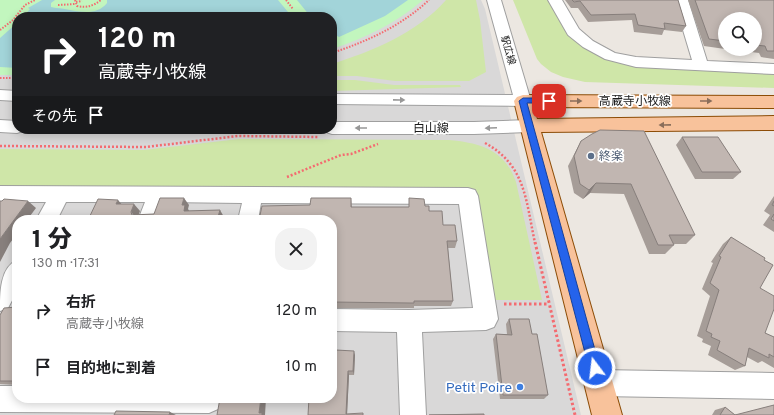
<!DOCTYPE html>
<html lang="ja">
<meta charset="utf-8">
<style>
body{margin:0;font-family:Overpass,"Noto Sans JP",sans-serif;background:#f2f2f2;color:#202124;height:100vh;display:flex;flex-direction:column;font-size:15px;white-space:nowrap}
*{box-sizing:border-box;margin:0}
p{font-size:13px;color:#757577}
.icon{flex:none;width:22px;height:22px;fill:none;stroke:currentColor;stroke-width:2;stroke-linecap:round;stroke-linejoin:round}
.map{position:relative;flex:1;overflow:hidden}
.sheet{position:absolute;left:12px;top:215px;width:325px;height:188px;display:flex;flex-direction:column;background:#fff;border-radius:16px;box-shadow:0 2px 10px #0003}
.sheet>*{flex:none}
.banner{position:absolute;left:12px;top:12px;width:325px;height:122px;border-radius:16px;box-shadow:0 2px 10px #0003;background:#202124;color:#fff;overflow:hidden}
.controls{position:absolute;left:718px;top:12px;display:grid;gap:8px}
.controls a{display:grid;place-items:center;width:44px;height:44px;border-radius:50%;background:#fff;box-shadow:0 2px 10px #0003;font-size:20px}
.pin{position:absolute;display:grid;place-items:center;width:34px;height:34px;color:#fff;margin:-17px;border-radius:8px;box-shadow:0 2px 6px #0006}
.me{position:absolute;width:44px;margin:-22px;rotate:345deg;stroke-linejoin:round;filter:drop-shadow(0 0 3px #0008)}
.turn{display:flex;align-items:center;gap:14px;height:84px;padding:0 20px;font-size:18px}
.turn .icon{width:52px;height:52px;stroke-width:2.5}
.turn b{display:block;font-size:28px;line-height:34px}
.then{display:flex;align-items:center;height:38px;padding:0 20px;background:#0003;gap:8px;font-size:15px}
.round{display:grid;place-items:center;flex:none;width:42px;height:42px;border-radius:16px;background:#f2f2f2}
.headline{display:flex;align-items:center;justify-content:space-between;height:68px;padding:0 20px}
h1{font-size:24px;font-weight:800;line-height:30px}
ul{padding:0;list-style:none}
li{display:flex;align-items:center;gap:12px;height:56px;padding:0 20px}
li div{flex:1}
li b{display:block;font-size:15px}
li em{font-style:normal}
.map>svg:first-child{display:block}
.residential{fill:#d9d8d8;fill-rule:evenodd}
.grass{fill:#cfe6a8}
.park{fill:#c2f6be}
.water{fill:#a2d4d9}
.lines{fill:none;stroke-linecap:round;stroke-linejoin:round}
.minor-casing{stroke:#9f9f9f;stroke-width:2}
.major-casing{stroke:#8c4c06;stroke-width:2}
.path-far2{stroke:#f46b70;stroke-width:2;stroke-dasharray:1.5 1.5;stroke-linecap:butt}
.path-far1{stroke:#f46b70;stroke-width:2.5;stroke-dasharray:2 2;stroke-linecap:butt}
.path{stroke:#f46b70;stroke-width:3;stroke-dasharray:2.5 2.5;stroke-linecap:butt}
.minor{fill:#fff;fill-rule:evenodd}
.major{fill:#f8c29b;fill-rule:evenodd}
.wall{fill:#a69d98}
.shaded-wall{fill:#877f7c}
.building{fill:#c1b6b1;stroke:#877f7c}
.oneway{fill:#989898}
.oneway2{fill:#8a6e5b}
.route{fill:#2563eb;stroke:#184099}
.service-dot{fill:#5c6f8a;stroke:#fff;stroke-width:1.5}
.shop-dot{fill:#3f7fe0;stroke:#fff;stroke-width:1.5}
.labels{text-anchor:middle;stroke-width:3.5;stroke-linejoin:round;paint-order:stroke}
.far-street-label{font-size:10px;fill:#1b1b1b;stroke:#fff}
.street-label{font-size:12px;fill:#1b1b1b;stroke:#fff}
.service-label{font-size:12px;fill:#4e5e75;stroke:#fff;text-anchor:start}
.near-shop-label{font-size:14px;fill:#366cbe;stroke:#fff;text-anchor:end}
</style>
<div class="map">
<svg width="774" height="415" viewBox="0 0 774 415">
<rect width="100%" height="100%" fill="#ece7e1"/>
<!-- residential -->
<path class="residential" d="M0,0h481l4,9 96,406h-581zM17,17h315v112h-315zM17,220h315v178h-315z"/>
<!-- grass -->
<path class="grass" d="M446,0h30l4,20 6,52 -17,9h-74l-38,-5h-25v-12c41,-13 85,-31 114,-64z
M513,0h38l53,57 170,16v15l-189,-6 -22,-5 -12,-5 -10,-8 -4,-5z
M332,80h23l39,5h66l1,2 -129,4z
M239,139l210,1c32,3 56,10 67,42l26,118h-47l-17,-106 -7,-5 -471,-2v-38l144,1z"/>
<!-- park -->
<path class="park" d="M0,0h423c-26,23 -58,38 -91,49v-32h-315v58h-17z"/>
<!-- water -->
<path class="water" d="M42,0h13l-4,3v4l5,1c17,1 38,11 51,-5v-3h171l10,12 2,5h-267l7,-8 -2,-1z
M297,0h111l-23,16 -46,21 -7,-4v-16h-23l1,-1z
M17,23v45l-17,-1v-29z"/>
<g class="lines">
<defs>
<path id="minor" d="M487,0h14l30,101 -2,4 -6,1 -191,-2v-10l181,1z
M548,0h14l17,29 14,12 22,12 21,4 56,3 -18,-60h14l19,61 67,3v10l-138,-7 -31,-8 -22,-12 -15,-12z
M0,90l17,1v10l-17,-1z
M0,120l17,1v8h7l-1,2 -6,2 -17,-1z
M529,120l6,2 3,4 -3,4 -6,2 -55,2h-142l-6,-2 -2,-3h8v-7h142z
M0,186l468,2 7,2 3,6 20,123 -4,8 -8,3 -64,2 4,83h-26l-3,-83 -65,-1v-22l77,1 64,-2 -14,-104 -198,-1 -3,17h-20l4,-17 -77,-1 -7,18h-20l7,-18h-79l-9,18h-21l10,-18h-46z
M17,260v31l-9,17 -8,3c0,-19 0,-43 17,-51z
M599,370l175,3v26l-175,-3 -9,-4 -4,-9 4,-9z
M0,386h17v12h204l1,2 -4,9 -9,4 -209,-1z"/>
<path id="major" d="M523,95l251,1v12l-240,-1 3,12 237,-3v14l-233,2 81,283h-30l-78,-314 3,-4z"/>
</defs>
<!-- minor casing -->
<use href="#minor" class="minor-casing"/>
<!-- major casing -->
<use href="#major" class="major-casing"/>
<!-- path-far2 -->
<path class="path-far2" d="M75,0l2,6c10,2 16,0 24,-6
M286,0l7,9
M76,2l6,-1
M58,5l17,-1
M0,30l13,-10 12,-15 10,-5
M332,53c36,-12 69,-27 97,-53
M0,78h17"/>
<!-- path-far1 -->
<path class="path-far1" d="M485,143c41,22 41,59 50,100
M0,146l146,1 92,-11 81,1
M287,177l54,-22 10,-1 27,-10"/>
<!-- path -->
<path class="path" d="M535,242l40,173
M504,304h45"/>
<!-- minor -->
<use href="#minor" class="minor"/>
<!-- major -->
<use href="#major" class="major"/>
</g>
<!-- wall -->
<path class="wall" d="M565,0h113l8,26 -4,6 -18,-2 -2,5 -28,-3 -2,-12 -44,2 -10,-14h-7z
M688,0h86v59l-13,-2 -2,-4 -32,-4h28v-30h-30v30l-21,-3z
M682,137l59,35 -8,7h-38l-19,-34z
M581,141l114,94 -9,9h-13l1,1 -9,9h-16l-25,-60 -34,-1 -7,6 -9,-6 -6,-27z
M774,196v36l-11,-7 7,-10 -6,-4z
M351,198l1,9h57v-9l16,8 18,19 14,16 -2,7h-7l5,53 -2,5h-37v2h-81l-1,-3v-85l-22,-15z
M731,237l33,23 -4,28 5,45 9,4v31l-12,-7 -4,2 -11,-6 -2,9 -10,4 -27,-15 3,-9 -9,-4 1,-3 -6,-3 13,-40 -8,-7 11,-26 -2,-1 12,-18z
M17,307v78l-17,-1v-69z
M509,319l23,15 16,61 -4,4h-44l-7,-60 3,-5h11l-1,-10z
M336,346l1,4 18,5 -1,20h-5l-2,39 -39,1z
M725,407l10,8h39h-62l3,-5z"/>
<!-- shaded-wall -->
<path class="shaded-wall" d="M596,183l-6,10 -7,6 6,-9z
M184,198l5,7 -1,4 2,3 -6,-1 -2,-6z
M118,200l6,7 -8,-3z
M28,201l8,7 -9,12h-10v14l-7,9 -10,19v-23z
M134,204l6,7 -3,8 -6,-7z
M220,210l4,7 -1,3h-6z
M354,351l1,4 -1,20 -1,-4z
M348,371l1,4 -2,40 -1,-1z
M261,398h5l-1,17h-3l-3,-2z
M170,412l6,3h-7z"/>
<!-- building -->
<path class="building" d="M572,0h106l8,26 -22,-3 1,6 -27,-4 -3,-11 -44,1 -11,-14 -6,1z
M695,0h79v51h-7l-2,-5 -10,-1v-26h-30v22l-16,-2z
M600,130l44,1 51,104h-26l5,10h-16l-27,-61 -35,-1 -7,7 -9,-6 -6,-28 7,-15 11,-7z
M682,137h36l23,35h-39z
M160,198h24l-2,7h3l-1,6 36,-1 -3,10h-129l10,-21 20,1 -2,4h18l-3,8 1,3 22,-1z
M311,198h40v9h58v-9l15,1 1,7h4v5h13l1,14h12l2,16h-10l6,60h-39v2h-4l-78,-1v-82h-73l3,-14 48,-1z
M4,199l24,2 -28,38v-38h2z
M774,201v5l-2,-1z
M774,214v7l-3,-2z
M731,237l34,21 -1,2 9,5 -13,23 14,8v13l-9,24 9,4v20l-5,-3v4l-20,-10 -4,18 -28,-16 3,-9 -9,-4 1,-3 -6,-3 13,-41 -9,-7 11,-26 -2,-1z
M17,307v76h-4l1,-2h-14v-66l4,-7z
M509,319h20l3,15h5l11,61h-45l-7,-61 16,1z
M332,346h4v4l18,1 -1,20h-5l-2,43 17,-1v2h-55l1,-17h23z
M220,398h41l-2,15h3v2h-45z
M774,405v10h-54l5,-8 10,8z
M116,411l54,1 -1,3h-55z
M484,414v1h-55z"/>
<!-- one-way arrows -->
<defs><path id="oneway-solid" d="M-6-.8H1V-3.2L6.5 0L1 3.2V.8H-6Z"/></defs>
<g class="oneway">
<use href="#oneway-solid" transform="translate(399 100) rotate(1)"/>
<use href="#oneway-solid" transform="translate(361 128) rotate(-180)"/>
<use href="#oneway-solid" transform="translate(491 128) rotate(178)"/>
</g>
<g class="oneway2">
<use href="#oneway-solid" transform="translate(576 101)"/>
<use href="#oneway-solid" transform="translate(706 101)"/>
<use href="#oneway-solid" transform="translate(665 125) rotate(179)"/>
</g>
<!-- route -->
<path class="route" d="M523,98h26l4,3 -4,2h-22l73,265 -1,4 -4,2 -4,-2 -2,-4 -70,-267z"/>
<!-- markers -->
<circle class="service-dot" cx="591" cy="156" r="4"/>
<circle class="shop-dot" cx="520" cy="387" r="4"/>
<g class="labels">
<!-- far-street labels -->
<g class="far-street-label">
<text transform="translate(509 50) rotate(74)" y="4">駅広線</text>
</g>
<!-- street labels -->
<g class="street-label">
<text x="635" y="105">高蔵寺小牧線</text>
<text x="431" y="132">白山線</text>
</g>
<!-- service labels -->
<g class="service-label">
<text x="599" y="160">終楽</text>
</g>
<!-- near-shop labels -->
<g class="near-shop-label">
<text x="512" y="392">Petit Poire</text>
</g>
</g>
</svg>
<div class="controls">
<a><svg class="icon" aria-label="search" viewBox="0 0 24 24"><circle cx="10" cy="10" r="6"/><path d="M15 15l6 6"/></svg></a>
</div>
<div class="pin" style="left:549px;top:101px;background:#d93025"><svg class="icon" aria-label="arrive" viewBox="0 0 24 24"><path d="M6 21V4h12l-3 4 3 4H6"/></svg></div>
<svg class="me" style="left:595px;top:368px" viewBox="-20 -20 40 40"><circle r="17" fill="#2563eb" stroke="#fff" stroke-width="3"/><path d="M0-11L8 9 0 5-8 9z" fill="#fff"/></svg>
<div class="banner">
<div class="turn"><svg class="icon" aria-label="right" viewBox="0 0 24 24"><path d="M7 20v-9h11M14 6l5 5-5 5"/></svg><div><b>120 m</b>高蔵寺小牧線</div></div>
<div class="then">その先<svg class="icon" aria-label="arrive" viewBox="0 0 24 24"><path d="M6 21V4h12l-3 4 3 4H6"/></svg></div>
</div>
<section class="sheet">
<div class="headline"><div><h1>1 分</h1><p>130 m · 17:31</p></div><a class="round"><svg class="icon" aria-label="close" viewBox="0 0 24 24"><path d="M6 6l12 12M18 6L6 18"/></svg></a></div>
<ul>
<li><svg class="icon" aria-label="right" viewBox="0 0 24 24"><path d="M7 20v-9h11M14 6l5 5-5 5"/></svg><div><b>右折</b><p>高蔵寺小牧線</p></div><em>120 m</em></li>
<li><svg class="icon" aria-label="arrive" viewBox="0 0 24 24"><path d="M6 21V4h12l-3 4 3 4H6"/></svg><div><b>目的地に到着</b></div><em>10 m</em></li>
</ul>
</section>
</div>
